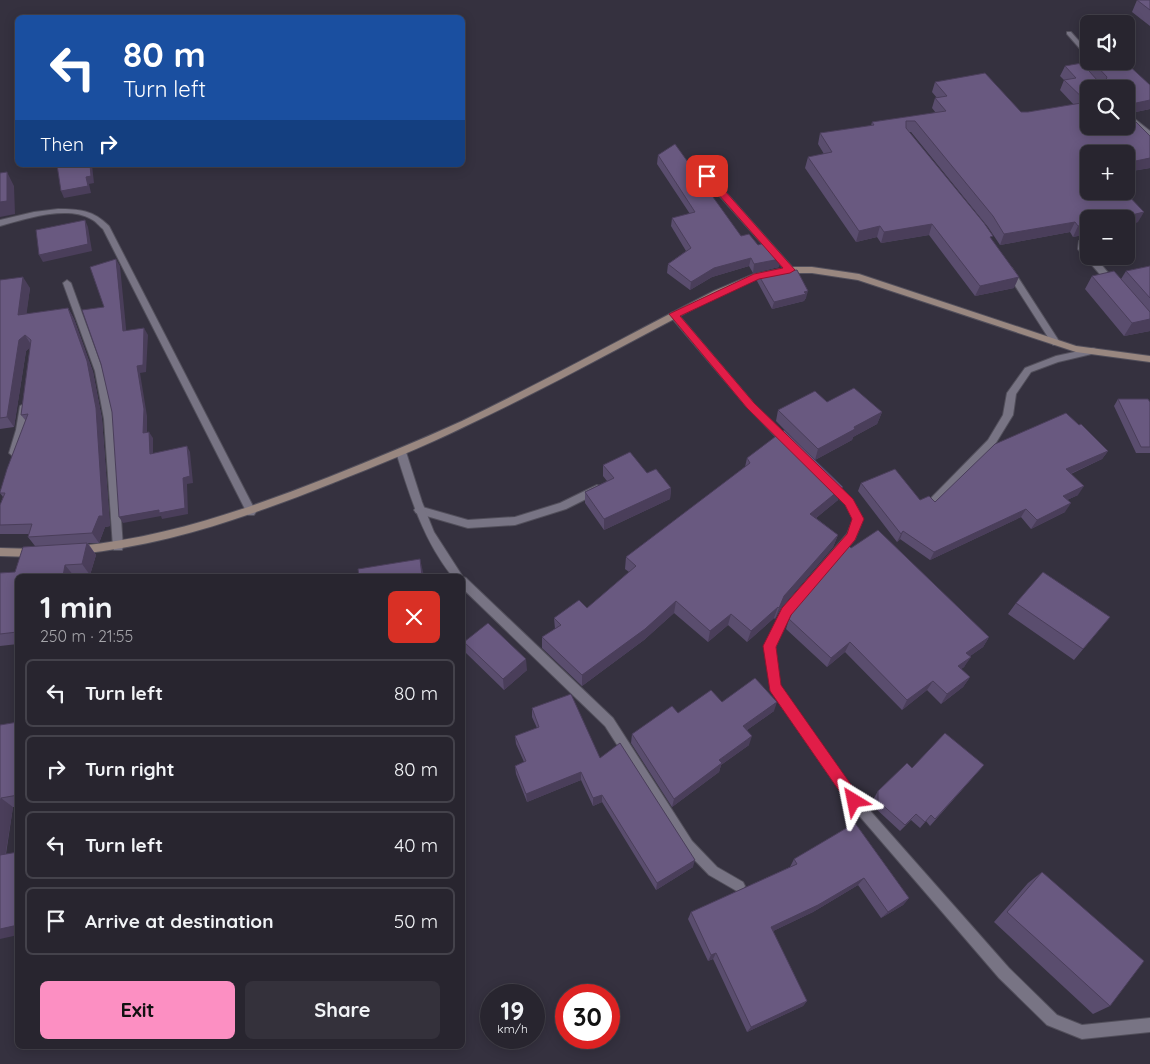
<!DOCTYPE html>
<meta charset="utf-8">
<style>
body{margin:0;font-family:Quicksand,sans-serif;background:#34313b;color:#f1f3f6;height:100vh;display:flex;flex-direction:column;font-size:19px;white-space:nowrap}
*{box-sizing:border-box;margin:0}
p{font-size:16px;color:#a5a5aa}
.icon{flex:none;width:28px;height:28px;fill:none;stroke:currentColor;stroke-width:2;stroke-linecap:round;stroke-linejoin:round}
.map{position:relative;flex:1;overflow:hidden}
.side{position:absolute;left:15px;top:574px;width:450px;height:475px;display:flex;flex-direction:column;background:#28252f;border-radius:8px;box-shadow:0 2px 12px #0003,0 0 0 1px #44424b}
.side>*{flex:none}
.banner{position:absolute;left:15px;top:15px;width:450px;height:152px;border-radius:8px;box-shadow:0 2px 12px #0003,0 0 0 1px #44424b;background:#1a4fa0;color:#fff;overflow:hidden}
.fabs{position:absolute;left:1080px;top:15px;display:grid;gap:10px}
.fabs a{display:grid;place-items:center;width:55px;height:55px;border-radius:8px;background:#28252f;box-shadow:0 2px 12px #0003,0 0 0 1px #44424b;font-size:25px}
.speed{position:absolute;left:480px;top:984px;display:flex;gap:10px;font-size:25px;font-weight:700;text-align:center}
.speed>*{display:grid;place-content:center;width:65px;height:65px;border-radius:50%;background:#28252f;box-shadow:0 2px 12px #0003,0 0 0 1px #44424b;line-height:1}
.speed small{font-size:12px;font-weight:400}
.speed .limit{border:8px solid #d22;background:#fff;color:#111}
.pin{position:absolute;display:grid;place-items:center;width:42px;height:42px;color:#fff;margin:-21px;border-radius:10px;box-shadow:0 2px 8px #0006}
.me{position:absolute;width:55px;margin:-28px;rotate:325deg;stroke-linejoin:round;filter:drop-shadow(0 0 4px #0008)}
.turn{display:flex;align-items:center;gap:18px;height:105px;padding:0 25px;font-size:22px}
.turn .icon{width:65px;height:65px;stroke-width:2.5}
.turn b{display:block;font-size:35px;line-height:42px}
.then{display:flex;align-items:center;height:48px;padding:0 25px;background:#0003;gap:10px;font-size:19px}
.round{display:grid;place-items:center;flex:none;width:52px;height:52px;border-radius:8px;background:#34313b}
.headline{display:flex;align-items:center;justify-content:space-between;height:85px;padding:0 25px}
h1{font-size:30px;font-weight:700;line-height:38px}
.button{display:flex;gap:10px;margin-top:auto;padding:10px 25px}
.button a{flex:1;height:58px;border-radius:8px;background:#fc8fc2;color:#111;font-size:20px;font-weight:700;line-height:58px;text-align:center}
.button a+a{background:#34313b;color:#f1f3f6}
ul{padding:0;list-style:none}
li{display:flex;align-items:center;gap:15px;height:68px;margin:0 10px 8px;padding:0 15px;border:2px solid #44424b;border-radius:8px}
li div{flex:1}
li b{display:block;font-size:19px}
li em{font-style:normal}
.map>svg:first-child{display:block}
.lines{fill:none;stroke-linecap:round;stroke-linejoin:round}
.lane-casing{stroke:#524f5b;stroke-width:2}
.street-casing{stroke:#524f5b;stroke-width:2}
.secondary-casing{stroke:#524f5b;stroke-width:2}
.lane{fill:#787484;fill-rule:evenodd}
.street{fill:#787484;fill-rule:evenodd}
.secondary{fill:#998780;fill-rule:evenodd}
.wall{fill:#5a4d6e}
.shaded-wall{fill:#4a3e5a}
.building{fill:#695980;stroke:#4a3e5a}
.route{fill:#e11d48;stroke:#92132f}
</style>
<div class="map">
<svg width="1150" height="1064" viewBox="0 0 1150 1064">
<rect width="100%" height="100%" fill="#35313f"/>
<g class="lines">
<defs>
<path id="lane" d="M692,161h6l95,107v4h-6l-95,-107z
M597,485l3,1 2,3 -2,3 -34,17 -51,16 -47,3 -52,-15 -2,-3 2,-3 3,-1 49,14 47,-3 45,-14z"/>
<path id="street" d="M1067,32h4l16,18 1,10 -3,11 2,4 14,14h-7l-13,-13 -2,-5 3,-11 -1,-10 -14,-16z
M1126,112l24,19v6l-24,-19z
M58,209c21,0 35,1 51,17l147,286 -2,3h-6l-145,-286c-4,-3 -7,-8 -12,-10 -24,-14 -66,0 -91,7v-6l34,-8z
M1089,236v7l-3,1 3,12h5l22,26v4h-6l-32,-37 1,-8z
M1009,267l3,1 47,73 1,2 -1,2h-6l-48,-75z
M67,280l4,3 32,88 11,48 9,128 -1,3h-8l-1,-3 -9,-128 -9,-48 -32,-88z
M674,312l3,1 77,91 37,36 2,3 -2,3h-6l-37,-38 -77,-91v-4z
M1093,348l3,1 1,2 -1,2 -38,9 -27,10 -15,22 -3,21 -19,31 -56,57h-6l-2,-3 2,-3 56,-57 15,-25 4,-22 18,-25 31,-12z
M25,403l5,3c-2,11 -6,46 -16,51l-5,-4 7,-23 4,-24z
M401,448l5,4 16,50 12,30 29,45 3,1 147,140 79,123 25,26 26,15 2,4 -2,4 -4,2 -4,-2 -26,-15 -25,-26 -79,-123 -143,-138v-12h-10c-29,-36 -42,-80 -56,-124z
M830,480l3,1 19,18 11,20 -8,20 -65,76 -15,32 5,39 78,111 151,171 48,47 25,10 68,-7v14l-68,7 -35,-14 -48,-47 -149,-173 -79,-114 -6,-44 17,-38 65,-75 6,-15 -7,-14 -19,-18 -2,-3 2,-3z"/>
<path id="secondary" d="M790,267h22l47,7 217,72 74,10v6l-74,-10 -218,-72 -46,-7h-22l-31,5 -39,17c-84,43 -166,90 -252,130 -44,22 -90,40 -135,58 -83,33 -165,62 -254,71l-4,-1 -1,-3 1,-3 4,-1c88,-9 169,-37 250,-69 45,-18 89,-36 133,-56 85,-41 168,-87 252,-130l40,-17z
M0,548l35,1 4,1 1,3 -1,3 -4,1 -35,-1z"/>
</defs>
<!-- lane casing -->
<use href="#lane" class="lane-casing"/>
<!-- street casing -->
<use href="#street" class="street-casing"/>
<!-- secondary casing -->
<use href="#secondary" class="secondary-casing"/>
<!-- lane -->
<use href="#lane" class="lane"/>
<!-- street -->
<use href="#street" class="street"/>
<!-- secondary -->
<use href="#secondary" class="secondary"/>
</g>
<!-- wall -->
<path class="wall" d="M1137,0h13v26l-18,-14z
M1092,61l58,24v24l-19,4 -5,-3v-21h-37l61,79 -24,4v-18h-37l49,68 -65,15 -3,-5 -70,13 -12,-18 -77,-95h-2l82,107 23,49 -39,8 -46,-61 -48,8 -4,-6 -21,5 -51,-74 3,-11 16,-3 -6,-10 2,-11 51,-7 1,-4 64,-9 -4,-5 3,-10h2l-5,-6 3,-10 86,30h7l46,-7 -14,-15 4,-10 -4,-4 5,-10 23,3z
M658,155l83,81 17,9 21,22 -26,6 -4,-7 -37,11 -22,13 -23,-17 1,-9 18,-13 -15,-25 1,-8 18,-4 -33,-50z
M1150,266v65l-26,5 -39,-47 7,-13 29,3 5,-8z
M758,274l48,24 -1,1 -1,2 -32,8 -15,-28z
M0,280l30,8 -4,26 42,-6 6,11 19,53 9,47 8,107 -5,1 -6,16h-11l8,12 -6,20 -11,1h-61v68l-18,2v-73l15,-1 20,-26 -7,-9 1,-3h-29v-29l3,-8 -3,-4 26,-72 -5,-6 9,-68 -4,4 -12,76 -14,2z
M1118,399l32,3v51h-14l-22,-47z
M827,402l55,10 -5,12 -24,13 -1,3 -37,20 23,40 -22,18 22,17 -5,12 -52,61 -6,11 -1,-1 -27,24 -19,-17 -20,17 -34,-29 -30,27 -62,46 -40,-38v-11l13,-8 -1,-11 33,-10 42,-36 -4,-3 1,-12 119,-90 2,-9 66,1 -37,-38 2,-11z
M1108,451l-6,8 -31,15 7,21 -11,5 -2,12 -34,17 -10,-12 -91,43 -30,-21 -3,3 -39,-51 3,-8 59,17 15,2z
M603,465l44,8 24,15 -1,11 -66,31 -19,-27v-11l22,-11 -4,-5z
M851,548l138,89 -6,10 -13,9 -6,11 -3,2 9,8 -7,10 -22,17 -14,-14 -25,20 -57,-58 -18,15 -41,-38 3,-10z
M1016,603l94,14 -36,43 -66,-46z
M464,642l63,28 -23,20 -38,-37z
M722,702l52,9 -27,19 2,15 -28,20 -2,7 -47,35 -41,-64 1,-9z
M532,708l68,50 93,109 -37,23 -54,-88 -9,4 -12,-26 -54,22 -11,-28 -1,-8 9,-4 -8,-18 -1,-8 22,-8 -5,-11z
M18,722v85h-5l-7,47 -6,85v-214z
M984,765l-54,61 -4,-5 -6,7 -9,-8 -11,11 -26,-24v-9l4,-7 34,-23z
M855,823l54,75 -6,7 -22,13 -23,-33 -45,27 -40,19 34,70 -4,5 -56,26 -34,-73 -5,2 -20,-42 3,-7 99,-45 4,-8z
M1042,872l68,134 -17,8 -99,-92 34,-39z"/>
<!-- shaded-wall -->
<path class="shaded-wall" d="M1150,100v9l-19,4 5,-10z
M1150,158v10l-24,4v-9z
M90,165h2l2,18 -5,1 2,9 -27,5 -3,-7 25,-14z
M7,172l7,14 1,28 -15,3v-15z
M1144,212l-6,10 -12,3v-6h-12z
M85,220l3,7 4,24 -49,11 -4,-7z
M1075,222l-5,10 -70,13 4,-11z
M932,224l-3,11 -48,8 3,-11z
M1089,224v10l-16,3 5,-11z
M880,226l-3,11 -21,5 3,-11z
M751,258l-2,8 -37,11 -22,13 1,-8 23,-14z
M116,259l4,7 7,72 -4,-7z
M780,259l-1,8 -26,6 1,-9z
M23,277l7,11 -5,38 -7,-11z
M1019,277l-5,11 -39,8 5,-10z
M808,291l-2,7 -1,1 -1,2 -32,8 2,-7z
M68,308l6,11 19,53 9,47 8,107 -5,1 -6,16 -7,-10z
M1150,319v12l-26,5 8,-13z
M144,328l4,7 -2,37 -6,1 7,43v23l-4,-6 -6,-67z
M25,335l7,11 -6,5 -12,76 -7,-10 12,-77z
M882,412l-5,12 -24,13 -1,3 -37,20 3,-11 36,-22z
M149,432l4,6v22l-3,-6z
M187,446l3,6 3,31 -6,1 1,30 -26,5 -1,-3 -38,7 -4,-6 40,-7 24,-32z
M1108,451l-6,8 -41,19 5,-9z
M1084,486l-6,9 -20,9 5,-8z
M843,487l-5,13 -32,26 4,-12z
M671,488l-1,11 -66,31v-11z
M1071,503l-6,9 -34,17 6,-9z
M1026,509l-5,8 -91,43 4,-8z
M903,531l-3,8 -3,3 4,-8z
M838,535l-5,12 -52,61 -6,11 4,-11 5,-12z
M87,543l9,12 -6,20 -8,-11z
M420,559l4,17h-2z
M65,565l9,11h-11z
M676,601l-2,12 -30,27 -62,46v-11z
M778,607l-4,11 -27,24 4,-11z
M731,614l-3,11 -20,17 2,-11z
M989,637l-6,10 -23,16 6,-10z
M850,642l-5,10 -18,15 4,-9z
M971,657l-7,10 -12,9 6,-10z
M526,659l1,11 -23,20 -1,-11z
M970,677l-7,10 -22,17 6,-10z
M933,681l-6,9 -25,20 5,-10z
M777,702l-3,9 -34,24 3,-9z
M752,736l-3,9 -28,20 -2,7 -47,35 2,-8 45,-39z
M581,772v8l-54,22 -1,-8z
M602,795v7l-9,4v-8z
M1,798l12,9 -8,50 -5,3v-57z
M695,860l-2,7 -37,23 1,-7z
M864,878l-6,7 -45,27 -46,22 4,-7z
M909,898l-6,7 -22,13 7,-6z
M18,925v10l-18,4v-10z
M716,953l-3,6 -5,2 3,-6z
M807,1001l-4,5 -56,26 4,-5z"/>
<!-- building -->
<path class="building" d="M1137,0h13v10z
M1092,61h32l26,24v15l-14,3 -5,-3 -2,4 -3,1v-16h-37v37h37v-14l24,24v22l-24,5v-9h-37v37h35l20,21 -29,7h-26v5l-11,2 -3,-4 -71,12 -11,-18 -78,-95h-9v7l78,95 9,13 -3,1 29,40 -39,9 -48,-62 -48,8 -4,-6 -21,5 -51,-74 24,-5 -12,-19 54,-8 -2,-3 74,-11 -11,-13 12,-2 -12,-14 50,-9 36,39h7l59,-10 -23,-22 12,-2 -11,-12 17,-3 15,17h9l1,-3z
M675,144l66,92 8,-2 9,11 9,-3 13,17 -26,5 -3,-6 -37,10 -23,14 -23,-18 23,-16 -19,-30 23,-6 -37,-57z
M57,165h33l1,11 -5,1 2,9 -27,5z
M7,172v29l-7,1v-29z
M85,220l3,24 -49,11 -3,-25z
M116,259l7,72 21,-3 -1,37 -6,1 7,43 -1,24 6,-1 1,22 37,-8 3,30 -7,2 2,30 -26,5v-3l-40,7 -7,-105 -11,-48 -19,-54 22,-3 -14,-40z
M1150,266v32l-24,-27z
M787,269l2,2 8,-1 11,21 -4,1 2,2 -32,8 -16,-28z
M1114,271l36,41v7l-18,4 -40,-47z
M23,277l-5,38 50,-7 19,53 9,47 7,108h-4l-7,17 -64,4 4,-13 -32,1v-20l5,-12h-5v-1l7,-23 21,-55 -7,1 10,-75 -6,-5 -6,5 -12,77 -7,1v-138z
M854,388l28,24 -28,15 1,2 -37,20 -40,-39 37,-19 12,11z
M1118,399h30l2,3v45h-9z
M1066,413l13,12 2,-1 27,27 -42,18 18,17 -21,10 8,7 -34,17 -11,-11 -92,43 -31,-21 -2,3 -40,-51 34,-14 25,31 9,-4 6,6 60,-58z
M784,430l59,57 -33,27 28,21 -54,61 -5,12 -1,-1 -27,24 -20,-17 -21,17 -34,-30 -31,28 -63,46 -40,-38 19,-12 -7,-7 25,-18 8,8 49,-42 -10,-9 124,-94 -3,-5z
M630,452l17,21 9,-4 15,19 -67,31 -19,-27 29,-14 -11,-13z
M878,530l111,107 -23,16 5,4 -13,9 12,11 -23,17 -14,-13 -26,19 -57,-58 -19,16 -42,-39 6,-13 53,-61 3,3z
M87,543l-5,21 -17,1 -2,11h-45l-1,56 -17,2v-61l15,-1 8,-25z
M420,559l2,17h-63l-1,-7z
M1043,572l67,45 -27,32 -67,-46z
M488,623l38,36 -23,20 -39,-37z
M755,678l22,24 -34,24 9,10 -33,24 3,3 -48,36 -42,-65 40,-28 6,7 33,-23 11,12z
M571,694l29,64 20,-15 75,117 -38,23 -55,-88 -9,3 -12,-26 -55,22 -11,-28 11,-5 -11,-25 24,-9 -7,-19z
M18,722v73l-17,3 -1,5v-78z
M945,733l39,32 -49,54 -4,-4 -6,7 -9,-8 -11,11 -27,-24v-10l29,-28 5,5z
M855,823l54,75 -21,14 -24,-34 -46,27 -47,22 36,74 -56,26 -35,-74 -5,2 -20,-43 106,-48 -3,-5z
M18,852v73l-18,4v-74z
M1042,872l102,89 -34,45 -103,-94z"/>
<!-- route -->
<path class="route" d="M704,174h6l85,96 -5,3 -31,6 -79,37 74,87 99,96 11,20 -9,21 -64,75 -15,32 5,38 78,111 2,5 -2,4 -5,2 -5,-2 -79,-114 -7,-45 19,-38 65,-74 5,-15 -7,-14 -98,-97 -78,-94 85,-40 29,-6 -79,-90z"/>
</svg>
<div class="fabs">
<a><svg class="icon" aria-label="sound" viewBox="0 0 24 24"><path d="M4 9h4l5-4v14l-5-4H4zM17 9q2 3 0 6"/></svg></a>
<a><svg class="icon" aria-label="search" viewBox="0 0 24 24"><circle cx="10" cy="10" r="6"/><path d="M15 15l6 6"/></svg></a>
<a>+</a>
<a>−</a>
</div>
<div class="speed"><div>19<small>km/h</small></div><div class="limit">30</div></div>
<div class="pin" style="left:707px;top:176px;background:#d93025"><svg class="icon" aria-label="arrive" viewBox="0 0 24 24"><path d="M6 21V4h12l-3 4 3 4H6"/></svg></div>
<svg class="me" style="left:854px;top:801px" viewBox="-20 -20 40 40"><path d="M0-17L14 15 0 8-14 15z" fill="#e11d48" stroke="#fff" stroke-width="4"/></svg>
<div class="banner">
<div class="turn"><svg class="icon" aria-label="left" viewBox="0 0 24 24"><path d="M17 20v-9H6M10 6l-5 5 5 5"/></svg><div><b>80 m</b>Turn left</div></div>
<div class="then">Then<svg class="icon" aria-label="right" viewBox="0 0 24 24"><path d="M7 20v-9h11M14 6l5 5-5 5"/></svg></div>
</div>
<section class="side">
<div class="headline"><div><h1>1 min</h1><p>250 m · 21:55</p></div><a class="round" style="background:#d93025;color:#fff"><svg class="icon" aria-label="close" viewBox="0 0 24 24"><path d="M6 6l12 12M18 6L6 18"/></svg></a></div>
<ul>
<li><svg class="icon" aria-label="left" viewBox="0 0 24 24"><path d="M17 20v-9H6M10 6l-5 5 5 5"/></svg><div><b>Turn left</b></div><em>80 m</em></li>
<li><svg class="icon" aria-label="right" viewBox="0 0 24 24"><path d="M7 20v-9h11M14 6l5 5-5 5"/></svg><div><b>Turn right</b></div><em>80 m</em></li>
<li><svg class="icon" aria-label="left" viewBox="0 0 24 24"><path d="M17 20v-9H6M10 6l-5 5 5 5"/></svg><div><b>Turn left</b></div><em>40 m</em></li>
<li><svg class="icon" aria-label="arrive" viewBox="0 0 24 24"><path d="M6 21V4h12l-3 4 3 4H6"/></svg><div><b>Arrive at destination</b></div><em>50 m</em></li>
</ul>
<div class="button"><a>Exit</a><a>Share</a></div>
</section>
</div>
